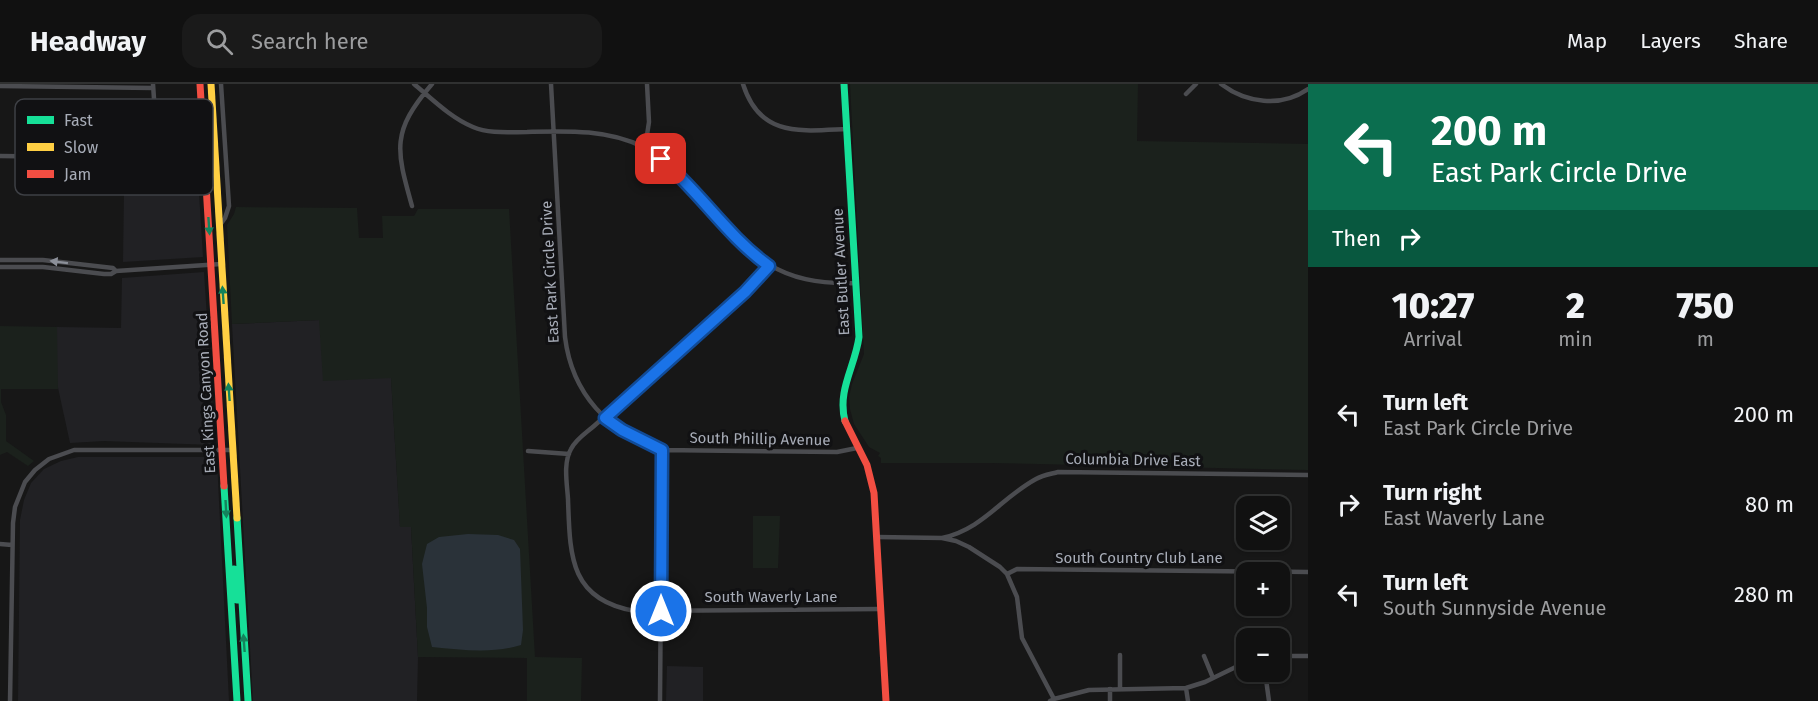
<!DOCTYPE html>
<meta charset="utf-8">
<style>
body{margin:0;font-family:"Fira Sans",sans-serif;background:#1a1a1a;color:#f1f3f6;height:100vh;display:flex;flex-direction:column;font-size:22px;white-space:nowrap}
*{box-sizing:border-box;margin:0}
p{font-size:20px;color:#9c9d9f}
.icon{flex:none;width:33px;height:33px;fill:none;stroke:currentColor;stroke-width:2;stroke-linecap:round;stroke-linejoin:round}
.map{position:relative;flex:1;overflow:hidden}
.sheet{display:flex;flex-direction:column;background:#111;width:510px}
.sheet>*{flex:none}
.guide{background:#0b6e4f;color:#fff;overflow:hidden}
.buttons{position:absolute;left:1236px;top:412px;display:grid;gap:12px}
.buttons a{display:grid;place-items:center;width:54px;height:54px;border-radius:12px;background:#111;box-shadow:0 2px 4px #0004,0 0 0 2px #303131;font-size:30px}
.pin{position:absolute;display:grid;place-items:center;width:51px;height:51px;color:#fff;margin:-26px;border-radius:12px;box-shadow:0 3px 9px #0006}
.me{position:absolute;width:66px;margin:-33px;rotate:0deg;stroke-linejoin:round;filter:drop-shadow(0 0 4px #0008)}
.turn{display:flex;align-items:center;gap:21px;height:126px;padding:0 24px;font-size:27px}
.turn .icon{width:78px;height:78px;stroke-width:2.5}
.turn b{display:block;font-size:42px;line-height:51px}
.then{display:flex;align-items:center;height:57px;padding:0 24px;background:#0003;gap:12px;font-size:22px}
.eta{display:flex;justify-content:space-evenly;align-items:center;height:102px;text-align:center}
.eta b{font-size:36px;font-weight:800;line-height:42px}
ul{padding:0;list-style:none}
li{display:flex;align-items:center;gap:18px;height:90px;padding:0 24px}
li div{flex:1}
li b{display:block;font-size:22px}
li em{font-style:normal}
header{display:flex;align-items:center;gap:36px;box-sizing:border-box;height:84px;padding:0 30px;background:#111;border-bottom:2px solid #303131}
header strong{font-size:28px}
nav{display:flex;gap:33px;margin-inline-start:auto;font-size:21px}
.search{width:420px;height:54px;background:#1a1a1a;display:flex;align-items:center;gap:15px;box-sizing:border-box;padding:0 21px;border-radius:18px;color:#9c9d9f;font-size:22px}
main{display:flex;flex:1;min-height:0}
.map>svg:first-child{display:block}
.built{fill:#212124}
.green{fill:#1b211c}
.water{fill:#2a3239}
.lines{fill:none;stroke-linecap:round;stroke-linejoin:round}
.street{stroke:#4b4c50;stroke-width:4.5}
.fast{stroke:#16e098;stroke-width:7}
.slow{stroke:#ffcf43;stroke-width:7}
.jam{stroke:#f24e42;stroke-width:7}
.oneway{fill:#14835c}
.oneway2{fill:#8c9099}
.route-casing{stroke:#114b97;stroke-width:15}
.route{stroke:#1a73e8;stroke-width:10}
.labels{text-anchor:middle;stroke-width:6;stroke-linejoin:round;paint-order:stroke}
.street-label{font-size:15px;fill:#a8adb8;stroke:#111113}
.key{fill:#111113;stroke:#3e4045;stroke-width:1.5}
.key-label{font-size:16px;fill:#a8adb8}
</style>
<header>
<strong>Headway</strong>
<div class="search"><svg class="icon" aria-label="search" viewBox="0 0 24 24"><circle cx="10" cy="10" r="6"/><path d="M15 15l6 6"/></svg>Search here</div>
<nav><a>Map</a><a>Layers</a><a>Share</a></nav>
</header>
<main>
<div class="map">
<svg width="1308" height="617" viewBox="0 0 1308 617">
<rect width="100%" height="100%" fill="#171717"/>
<!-- built -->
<path class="built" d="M124,108l75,1 4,64 -80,5z
M204,188l11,170 -2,3 -109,-4 -34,2 -13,-60v-56l64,1 1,-50z
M319,236l72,57 9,149 11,1 7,130 -1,44h-164l-21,-377z
M78,373h135l4,4 12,240h-211l2,-181 4,-20 7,-17 13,-14 17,-8z
M667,582l36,1v34h-37z"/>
<!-- green -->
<path class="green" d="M850,0h288l-1,57 171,3v326l-317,-7h-110v-5l-3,-2 2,-3 -11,-6 -15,-23 -4,-15 -1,-12 3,-13 12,-30z
M236,123l121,1 2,30h24l-1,-22h32l4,-7h91l26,448 47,1 -1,43h-54v-43l-109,-1 -7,-130h-11l-9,-149 -68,3 -4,-61 -87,4 -5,-99 7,-11z
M0,242l57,1 1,62h-57v13l5,13v26l28,20 -6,5 -21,-14 -7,3z
M753,432h27l-2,52h-25z"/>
<!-- water -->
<path class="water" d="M468,450l30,1 16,5 6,9 3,81 -2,15c-28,9 -59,5 -89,2l-5,-20v-19l-5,-44 5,-20 12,-7z"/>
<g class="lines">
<!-- street -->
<path class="street" d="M414,0c18,15 37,34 59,43 16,7 36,5 54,5 39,-1 80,-3 116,15 22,11 38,29 54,47 51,58 75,92 159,89
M551,0l14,253c7,57 43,95 97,113l-2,251
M743,0c17,54 58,47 104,45
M1221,0c25,19 60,24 87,5
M0,2l153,2
M1186,10l10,-10
M645,64l4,-26 -2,-38
M0,72l158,2 -5,-74
M412,122c-16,-57 -21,-74 20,-122
M220,141l5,-7 4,-12 -8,-122
M0,176h43l70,8 3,3
M769,182l-24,26 -151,134c-8,7 -18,13 -23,23 -8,14 -4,34 -3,50 2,56 1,101 67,112l246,-2
M0,183h43l61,7h7l5,-3 105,-7
M662,366l175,2 20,-4
M528,367l41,3
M877,453l65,1 14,3 13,6 31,20 7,7 10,23 5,41 32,61 -4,2
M942,454c41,-9 59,-40 94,-59 7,-4 15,-5 22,-7l250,3
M0,460l12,1
M1007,490l10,-5 291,3
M1204,572l9,22
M1280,572h28
M1265,588l4,29
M1186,604l2,13
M1120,605v-34
M1054,615l35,-9 97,-2 19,-6 41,-20
M10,617l3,-178 2,-16 10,-25 10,-12 14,-11 25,-9h159
M1110,617v-12"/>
<!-- fast -->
<path class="fast" d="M844,0l15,253c-4,30 -22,53 -14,84
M224,402l13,215
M237,434l11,183
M234,485l3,31"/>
<!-- slow -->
<path class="slow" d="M211,0l26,434"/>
<!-- jam -->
<path class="jam" d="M200,0l24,402
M845,337l22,44 7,28 12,208"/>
</g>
<!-- one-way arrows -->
<defs><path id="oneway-solid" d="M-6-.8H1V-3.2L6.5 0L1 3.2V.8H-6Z" transform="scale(1.5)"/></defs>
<g class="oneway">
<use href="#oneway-solid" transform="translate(209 142) rotate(86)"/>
<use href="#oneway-solid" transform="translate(223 211) rotate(-94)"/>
<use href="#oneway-solid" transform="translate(229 308) rotate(-94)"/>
<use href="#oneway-solid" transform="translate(226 425) rotate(87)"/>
<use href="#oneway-solid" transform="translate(244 559) rotate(-94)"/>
</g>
<use class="oneway2" href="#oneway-solid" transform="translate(59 178) rotate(-173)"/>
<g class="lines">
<defs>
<path id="route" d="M661,527l1,-161 -40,-20 -17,-12 140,-126 24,-26c-42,-30 -69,-74 -108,-107"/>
</defs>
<!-- route casing -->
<use href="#route" class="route-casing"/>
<!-- route -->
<use href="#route" class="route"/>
</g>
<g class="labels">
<!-- street labels -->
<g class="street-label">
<text transform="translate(550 188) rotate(-93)" y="5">East Park Circle Drive</text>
<text transform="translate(841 188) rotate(-93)" y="5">East Butler Avenue</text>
<text transform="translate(206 309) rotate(-93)" y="5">East Kings Canyon Road</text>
<text transform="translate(760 355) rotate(1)" y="5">South Phillip Avenue</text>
<text transform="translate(1133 376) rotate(1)" y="5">Columbia Drive East</text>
<text x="1139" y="479">South Country Club Lane</text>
<text x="771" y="518">South Waverly Lane</text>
</g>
</g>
<!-- legend -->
<rect x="15" y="15" width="198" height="96" rx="9" class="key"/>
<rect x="27" y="32" width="27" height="8" fill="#16e098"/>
<rect x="27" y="59" width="27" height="8" fill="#ffcf43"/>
<rect x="27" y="86" width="27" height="8" fill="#f24e42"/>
<g class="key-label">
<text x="64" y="42">Fast</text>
<text x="64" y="69">Slow</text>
<text x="64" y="96">Jam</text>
</g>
</svg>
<div class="buttons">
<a><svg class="icon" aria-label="layers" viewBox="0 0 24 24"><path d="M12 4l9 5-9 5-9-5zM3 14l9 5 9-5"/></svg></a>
<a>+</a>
<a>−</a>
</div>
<div class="pin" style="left:661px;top:75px;background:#d93025"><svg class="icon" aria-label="arrive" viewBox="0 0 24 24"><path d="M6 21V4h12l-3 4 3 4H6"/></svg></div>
<svg class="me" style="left:661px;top:527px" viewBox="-20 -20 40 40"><circle r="17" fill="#1a73e8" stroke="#fff" stroke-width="3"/><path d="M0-11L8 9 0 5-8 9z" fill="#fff"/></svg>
</div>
<section class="sheet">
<div class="guide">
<div class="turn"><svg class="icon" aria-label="left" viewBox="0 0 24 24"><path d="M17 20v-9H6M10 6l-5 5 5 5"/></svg><div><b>200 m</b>East Park Circle Drive</div></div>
<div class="then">Then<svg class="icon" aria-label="right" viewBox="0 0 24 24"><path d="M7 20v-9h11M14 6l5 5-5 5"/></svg></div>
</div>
<div class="eta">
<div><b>10:27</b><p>Arrival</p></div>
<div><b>2</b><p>min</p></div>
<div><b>750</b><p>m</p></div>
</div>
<ul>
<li><svg class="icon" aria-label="left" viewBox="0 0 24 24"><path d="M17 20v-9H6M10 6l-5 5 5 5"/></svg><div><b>Turn left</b><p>East Park Circle Drive</p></div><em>200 m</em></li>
<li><svg class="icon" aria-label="right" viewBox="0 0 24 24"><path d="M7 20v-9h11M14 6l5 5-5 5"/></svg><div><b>Turn right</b><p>East Waverly Lane</p></div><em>80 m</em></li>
<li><svg class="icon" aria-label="left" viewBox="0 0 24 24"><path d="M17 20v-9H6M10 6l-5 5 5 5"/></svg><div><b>Turn left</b><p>South Sunnyside Avenue</p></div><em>280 m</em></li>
</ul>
</section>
</main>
